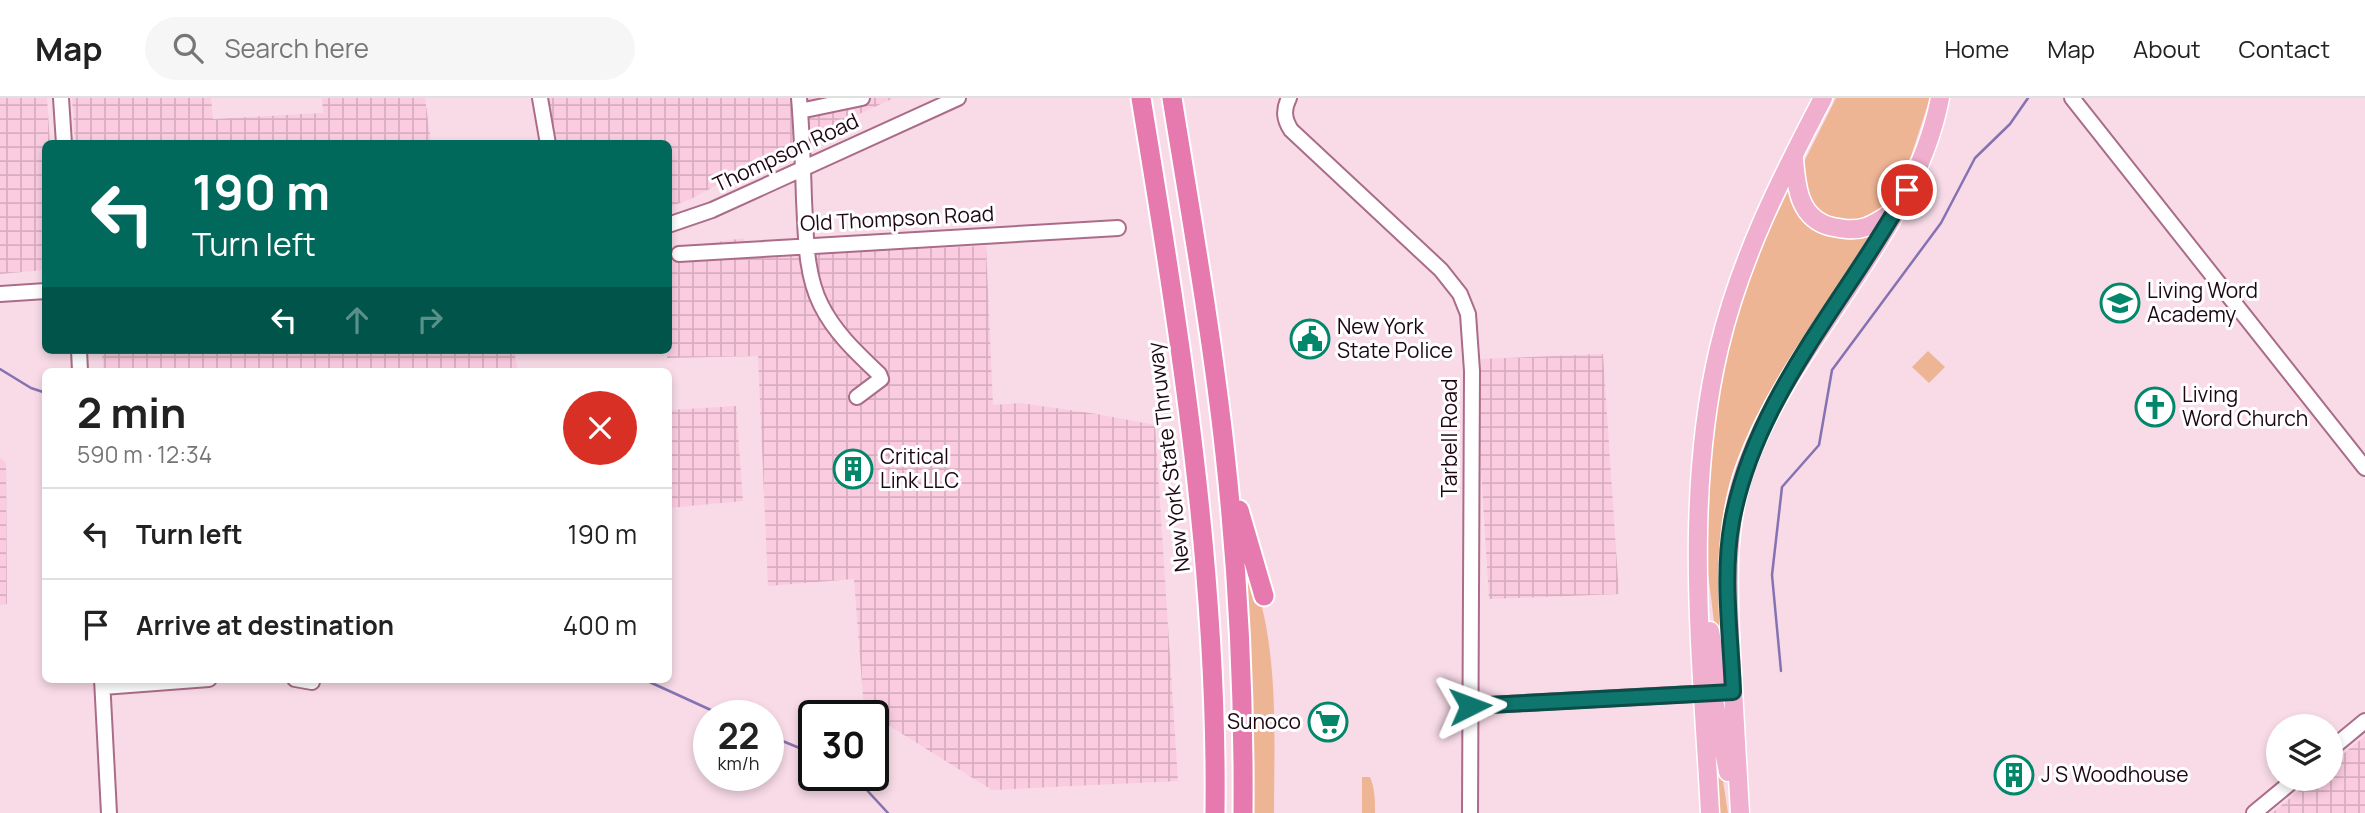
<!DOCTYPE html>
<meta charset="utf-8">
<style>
body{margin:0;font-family:Manrope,sans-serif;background:#f6f6f6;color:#222;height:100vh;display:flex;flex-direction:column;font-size:26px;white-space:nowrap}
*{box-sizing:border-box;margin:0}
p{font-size:23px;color:#767676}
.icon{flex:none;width:38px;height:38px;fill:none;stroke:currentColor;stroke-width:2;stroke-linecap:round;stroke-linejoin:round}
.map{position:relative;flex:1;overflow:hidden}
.drawer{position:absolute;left:42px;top:270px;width:630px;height:315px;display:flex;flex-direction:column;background:#fff;border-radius:10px;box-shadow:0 4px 10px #0003}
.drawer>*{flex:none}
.hud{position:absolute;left:42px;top:42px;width:630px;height:214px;border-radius:10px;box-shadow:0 4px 10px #0003;background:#00695c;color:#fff;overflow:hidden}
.fabs{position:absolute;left:2266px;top:616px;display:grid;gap:14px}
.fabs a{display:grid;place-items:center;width:77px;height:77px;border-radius:50%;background:#fff;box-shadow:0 4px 10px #0003;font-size:35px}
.speed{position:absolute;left:693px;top:602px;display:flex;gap:14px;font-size:35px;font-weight:700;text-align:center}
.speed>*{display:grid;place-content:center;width:91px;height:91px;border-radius:50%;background:#fff;box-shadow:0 4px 10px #0003;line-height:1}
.speed small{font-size:18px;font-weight:400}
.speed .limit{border:4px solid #111;border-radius:10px;background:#fff;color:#111}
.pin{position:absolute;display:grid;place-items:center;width:60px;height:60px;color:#fff;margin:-30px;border:4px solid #fff;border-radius:50%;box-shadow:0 2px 7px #0007}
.me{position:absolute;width:77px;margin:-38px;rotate:87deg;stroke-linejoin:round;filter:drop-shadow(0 0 5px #0008)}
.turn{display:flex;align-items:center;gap:24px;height:147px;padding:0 35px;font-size:32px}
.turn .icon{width:91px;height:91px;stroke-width:2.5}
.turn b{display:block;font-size:49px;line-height:60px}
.lanes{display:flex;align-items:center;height:66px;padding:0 35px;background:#0003;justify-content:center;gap:35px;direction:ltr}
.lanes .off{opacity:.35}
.round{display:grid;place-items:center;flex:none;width:74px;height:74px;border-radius:37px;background:#f6f6f6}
.summary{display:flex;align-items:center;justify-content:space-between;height:119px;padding:0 35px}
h1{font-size:42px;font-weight:700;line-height:52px}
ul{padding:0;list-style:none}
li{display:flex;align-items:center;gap:21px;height:91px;padding:0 35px;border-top:2px solid #e0e0e0}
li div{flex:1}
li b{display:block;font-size:26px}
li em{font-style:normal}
header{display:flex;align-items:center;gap:42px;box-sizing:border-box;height:98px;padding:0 35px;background:#fff;border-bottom:2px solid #e0e0e0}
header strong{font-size:33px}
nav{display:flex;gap:38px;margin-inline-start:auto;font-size:24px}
.search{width:490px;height:63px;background:#f6f6f6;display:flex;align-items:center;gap:18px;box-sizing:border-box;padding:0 24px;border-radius:38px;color:#767676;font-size:26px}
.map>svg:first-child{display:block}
.industrial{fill:url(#industrial-grid)}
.green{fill:#eeb594}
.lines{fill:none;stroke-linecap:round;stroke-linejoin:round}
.stream{stroke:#8472b2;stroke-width:2.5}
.minor-casing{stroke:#ab6c89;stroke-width:18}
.major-casing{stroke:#fff;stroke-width:21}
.highway-casing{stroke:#fff;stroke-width:23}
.minor{stroke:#fff;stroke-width:14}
.major{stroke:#f0afce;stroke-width:18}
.highway{stroke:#e67aae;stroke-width:19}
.route-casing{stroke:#0a4d48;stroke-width:18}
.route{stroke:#0f766e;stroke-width:12}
.labels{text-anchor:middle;stroke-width:6;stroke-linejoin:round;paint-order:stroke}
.street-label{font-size:21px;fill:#1e0713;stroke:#fff}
.poi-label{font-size:21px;fill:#1e0713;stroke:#fff;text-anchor:start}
</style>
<header>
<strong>Map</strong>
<div class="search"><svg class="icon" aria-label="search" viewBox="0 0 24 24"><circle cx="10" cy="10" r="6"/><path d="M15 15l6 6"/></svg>Search here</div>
<nav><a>Home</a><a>Map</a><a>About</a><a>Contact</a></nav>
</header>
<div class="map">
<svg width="2365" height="715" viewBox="0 0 2365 715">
<defs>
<pattern id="industrial-grid" width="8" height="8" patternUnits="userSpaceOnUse" patternTransform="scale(1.75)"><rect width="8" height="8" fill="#fbcce0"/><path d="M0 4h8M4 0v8" fill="none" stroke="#d7aebf"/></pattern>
</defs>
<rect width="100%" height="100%" fill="#f8dbe7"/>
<!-- industrial -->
<path class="industrial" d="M0,0h47l3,45 -4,1 -1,126 -45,4z
M72,0h139l2,21 110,-6 -1,-15h103l6,45h-356z
M548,0h346l-113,52 -90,49 -22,8 -1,-63 -111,-1z
M744,140l-1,18 243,-10 7,159 27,-2 77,11 58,11 23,356 -186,9 -128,-80 -10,-131 -86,7 -10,-230 -91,2 2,-109z
M102,252h412l4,21h-415z
M1603,256l16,240 -130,5 -11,-177 3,-63z
M736,308l7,95 -74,7v-98z
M0,359l6,6 1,141 -7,1z
M2365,638v77h-93l41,-34h18v-15z"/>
<!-- green -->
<path class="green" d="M1836,0h94l-19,58 -28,51 -26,16 -29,-3 -20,-17 -6,-37z
M1788,93l8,17 79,21 -108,167 -17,33 -14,40 -11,40 -6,42 -1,24 4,96h-2l-16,-131 4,-84 16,-95 11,-42 28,-76z
M1928,253l17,16 -16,16 -17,-16z
M1242,457c39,68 32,181 32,258h-22z
M1713,618l15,97h-12z
M1362,679h8c5,12 5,23 5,36h-13z"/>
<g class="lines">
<!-- stream -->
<path class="stream" d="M0,271l31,19 15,5
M1781,573l-9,-96 10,-88 37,-42 13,-75 109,-147 34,-65 35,-34 18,-26
M643,581l81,37
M768,637l46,19
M853,677l35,38"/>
<defs>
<path id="minor" d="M61,0l3,46
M540,0l8,46
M799,0c3,34 4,68 5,102 2,34 1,73 17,105 14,28 36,48 58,69l2,5 -24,18
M1289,0c-6,12 -5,21 2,32l150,140 19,24 8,20 4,57 -2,442
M2072,0l293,370
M800,13l62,-13
M668,127l44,-15 246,-112
M679,156l439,-26
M0,196l46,-3
M79,252l1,21
M102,581l7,134
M295,581l17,3
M103,589l106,-8
M1470,608l240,-13
M2331,651l34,-28
M2254,715l41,-34"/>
<path id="major" d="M1794,60c2,29 5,62 39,69 11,2 22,4 33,0 10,-3 19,-10 28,-16
M1710,533l9,50 5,7 9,4
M1710,600l5,7 13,67
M1710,715c-8,-155 -27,-313 9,-465 21,-89 62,-170 104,-250
M1740,715c-3,-53 -6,-106 -9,-159 -3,-63 -7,-128 15,-188 47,-129 168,-233 194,-368"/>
<path id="highway" d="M1141,0c39,237 77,474 74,715
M1172,0c19,118 40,237 53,356 13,118 19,240 18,359
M1239,412l25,86"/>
</defs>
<!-- minor casing -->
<use href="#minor" class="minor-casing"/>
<!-- major casing -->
<use href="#major" class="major-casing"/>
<!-- highway casing -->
<use href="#highway" class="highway-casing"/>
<!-- minor -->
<use href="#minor" class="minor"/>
<!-- major -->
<use href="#major" class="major"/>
<!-- highway -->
<use href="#highway" class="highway"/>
</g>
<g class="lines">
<defs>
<path id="route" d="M1470,608l263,-14c-2,-55 -11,-115 -1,-170 23,-126 115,-222 175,-332"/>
</defs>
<!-- route casing -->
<use href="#route" class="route-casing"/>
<!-- route -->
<use href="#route" class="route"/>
</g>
<!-- icons -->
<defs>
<symbol id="school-ring" viewBox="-11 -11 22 22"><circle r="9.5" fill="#fff" stroke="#02876a" stroke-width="1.5"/><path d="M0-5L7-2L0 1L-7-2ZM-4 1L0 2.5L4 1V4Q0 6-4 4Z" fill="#02876a"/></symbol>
<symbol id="civic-ring" viewBox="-11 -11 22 22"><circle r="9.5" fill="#fff" stroke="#02876a" stroke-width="1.5"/><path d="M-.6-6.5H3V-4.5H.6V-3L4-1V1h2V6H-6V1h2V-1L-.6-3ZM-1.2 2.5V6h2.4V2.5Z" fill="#02876a"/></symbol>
<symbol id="church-ring" viewBox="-11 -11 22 22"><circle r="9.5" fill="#fff" stroke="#02876a" stroke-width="1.5"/><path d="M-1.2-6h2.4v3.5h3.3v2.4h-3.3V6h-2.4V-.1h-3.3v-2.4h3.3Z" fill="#02876a"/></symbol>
<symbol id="building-ring" viewBox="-11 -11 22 22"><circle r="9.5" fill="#fff" stroke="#02876a" stroke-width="1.5"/><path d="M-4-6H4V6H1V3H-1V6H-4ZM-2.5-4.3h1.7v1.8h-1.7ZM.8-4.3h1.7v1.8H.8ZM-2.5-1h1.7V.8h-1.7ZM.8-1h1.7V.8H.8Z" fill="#02876a"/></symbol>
<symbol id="supermarket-ring" viewBox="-11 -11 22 22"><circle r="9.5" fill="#fff" stroke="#02876a" stroke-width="1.5"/><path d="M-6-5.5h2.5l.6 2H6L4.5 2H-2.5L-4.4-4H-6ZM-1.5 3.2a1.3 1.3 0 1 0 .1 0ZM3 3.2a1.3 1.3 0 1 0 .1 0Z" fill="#02876a"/></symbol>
</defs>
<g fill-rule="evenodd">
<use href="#school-ring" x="2098" y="183" width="44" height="44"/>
<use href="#civic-ring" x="1288" y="219" width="44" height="44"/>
<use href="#church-ring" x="2133" y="287" width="44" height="44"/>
<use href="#building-ring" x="831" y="349" width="44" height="44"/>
<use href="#supermarket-ring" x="1306" y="602" width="44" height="44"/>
<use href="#building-ring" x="1992" y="655" width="44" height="44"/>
</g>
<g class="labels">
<!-- street labels -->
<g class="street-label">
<text transform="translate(786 55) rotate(-25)" y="7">Thompson Road</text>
<text transform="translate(897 121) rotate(-3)" y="7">Old Thompson Road</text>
<text transform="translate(1450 340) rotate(-90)" y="7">Tarbell Road</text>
<text transform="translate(1169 359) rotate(-97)" y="7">New York State Thruway</text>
</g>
<!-- poi labels -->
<g class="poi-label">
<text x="2147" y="200">Living Word<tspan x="2147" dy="24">Academy</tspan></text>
<text x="1337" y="236">New York<tspan x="1337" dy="24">State Police</tspan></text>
<text x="2182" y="304">Living<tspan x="2182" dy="24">Word Church</tspan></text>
<text x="880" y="366">Critical<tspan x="880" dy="24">Link LLC</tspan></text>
<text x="1301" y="631" text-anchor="end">Sunoco</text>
<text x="2041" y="684">J S Woodhouse</text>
</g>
</g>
</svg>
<div class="fabs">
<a><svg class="icon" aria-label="layers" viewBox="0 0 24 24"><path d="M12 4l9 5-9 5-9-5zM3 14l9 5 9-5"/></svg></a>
</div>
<div class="speed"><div>22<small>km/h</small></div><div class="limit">30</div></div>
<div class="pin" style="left:1907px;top:92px;background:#d93025"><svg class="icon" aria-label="arrive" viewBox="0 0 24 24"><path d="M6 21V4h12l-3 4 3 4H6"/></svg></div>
<svg class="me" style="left:1470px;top:608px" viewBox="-20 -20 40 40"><path d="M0-17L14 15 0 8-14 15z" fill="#0f766e" stroke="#fff" stroke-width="4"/></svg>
<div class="hud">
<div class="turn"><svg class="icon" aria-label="left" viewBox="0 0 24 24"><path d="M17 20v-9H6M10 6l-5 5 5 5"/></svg><div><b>190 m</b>Turn left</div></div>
<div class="lanes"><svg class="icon" aria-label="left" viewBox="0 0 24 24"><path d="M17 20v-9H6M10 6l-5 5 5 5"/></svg><svg class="icon off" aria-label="ahead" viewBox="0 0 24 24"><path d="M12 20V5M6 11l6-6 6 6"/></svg><svg class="icon off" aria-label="right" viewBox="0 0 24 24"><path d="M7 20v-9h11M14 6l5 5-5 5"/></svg></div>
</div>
<section class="drawer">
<div class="summary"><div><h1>2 min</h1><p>590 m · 12:34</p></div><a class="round" style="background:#d93025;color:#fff"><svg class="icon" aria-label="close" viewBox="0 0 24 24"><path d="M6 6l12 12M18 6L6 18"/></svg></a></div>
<ul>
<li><svg class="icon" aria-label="left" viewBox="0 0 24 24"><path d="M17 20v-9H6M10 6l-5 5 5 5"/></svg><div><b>Turn left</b></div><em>190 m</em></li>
<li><svg class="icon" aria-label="arrive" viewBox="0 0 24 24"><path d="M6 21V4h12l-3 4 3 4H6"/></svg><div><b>Arrive at destination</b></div><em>400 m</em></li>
</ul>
</section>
</div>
